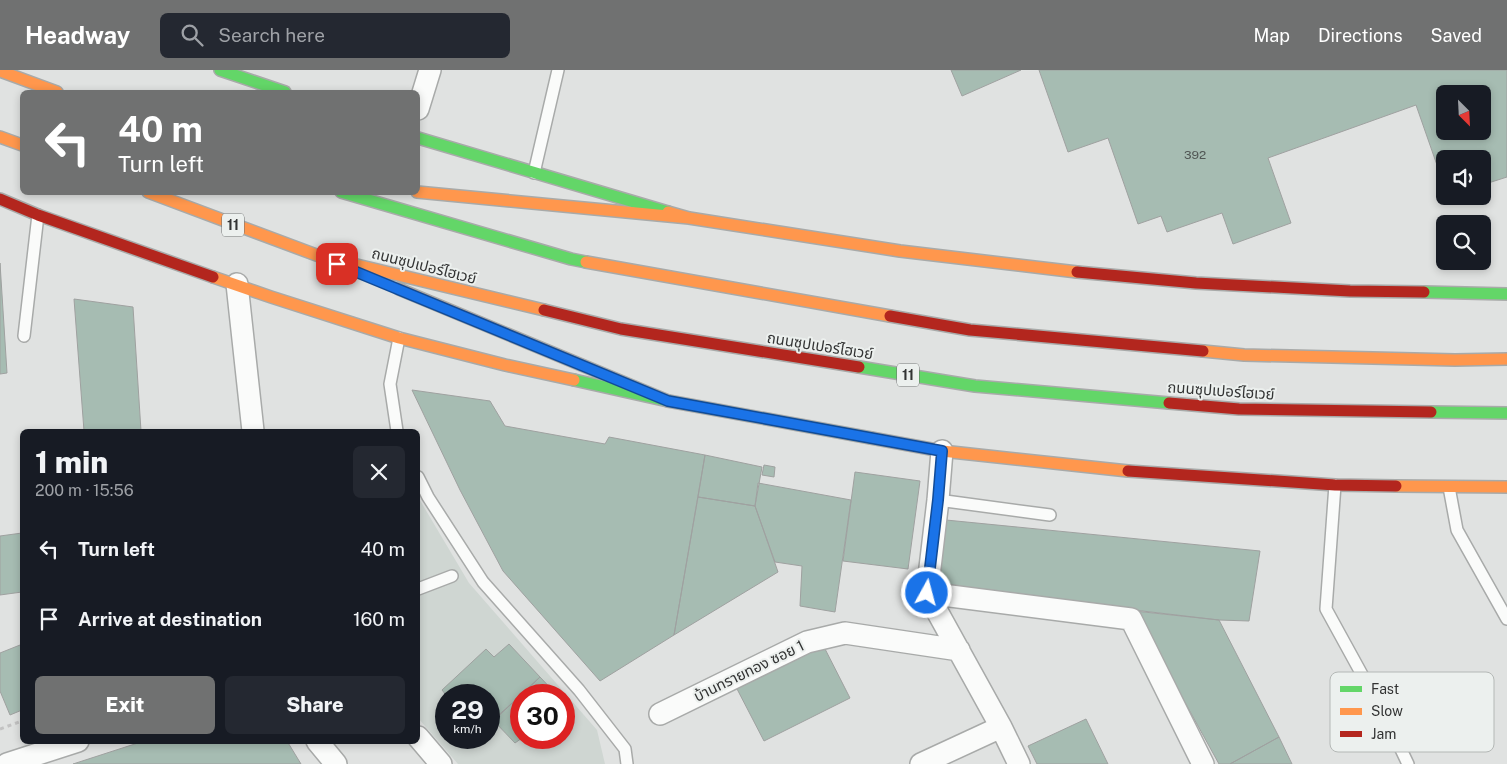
<!DOCTYPE html>
<meta charset="utf-8">
<style>
body{margin:0;font-family:"Public Sans","Noto Sans Thai",sans-serif;background:#242831;color:#f1f3f6;height:100vh;display:flex;flex-direction:column;font-size:19px;white-space:nowrap}
*{box-sizing:border-box;margin:0}
p{font-size:16px;color:#9ea1a6}
.icon{flex:none;width:28px;height:28px;fill:none;stroke:currentColor;stroke-width:2;stroke-linecap:round;stroke-linejoin:round}
.map{position:relative;flex:1;overflow:hidden}
.panel{position:absolute;left:20px;top:359px;width:400px;height:315px;display:flex;flex-direction:column;background:#171b24;border-radius:8px;box-shadow:0 2px 8px #0003}
.panel>*{flex:none}
.top-card{position:absolute;left:20px;top:20px;width:400px;height:105px;border-radius:8px;box-shadow:0 2px 8px #0003;background:#707171;color:#fff;overflow:hidden}
.needle{width:32px;rotate:156deg}
.fabs{position:absolute;left:1436px;top:15px;display:grid;gap:10px}
.fabs a{display:grid;place-items:center;width:55px;height:55px;border-radius:8px;background:#171b24;box-shadow:0 2px 8px #0003;font-size:25px}
.speed{position:absolute;left:435px;top:614px;display:flex;gap:10px;font-size:25px;font-weight:700;text-align:center}
.speed>*{display:grid;place-content:center;width:65px;height:65px;border-radius:50%;background:#171b24;box-shadow:0 2px 8px #0003;line-height:1}
.speed small{font-size:12px;font-weight:400}
.speed .limit{border:8px solid #d22;background:#fff;color:#111}
.pin{position:absolute;display:grid;place-items:center;width:42px;height:42px;color:#fff;margin:-21px;border-radius:10px;box-shadow:0 2px 8px #0006}
.me{position:absolute;width:55px;margin:-28px;rotate:7deg;stroke-linejoin:round;filter:drop-shadow(0 0 4px #0008)}
.turn{display:flex;align-items:center;gap:18px;height:105px;padding:0 15px;font-size:22px}
.turn .icon{width:65px;height:65px;stroke-width:2.5}
.turn b{display:block;font-size:35px;line-height:42px}
.round{display:grid;place-items:center;flex:none;width:52px;height:52px;border-radius:8px;background:#242831}
.head{display:flex;align-items:center;justify-content:space-between;height:85px;padding:0 15px}
h1{font-size:30px;font-weight:800;line-height:38px}
.button{display:flex;gap:10px;margin-top:auto;padding:10px 15px}
.button a{flex:1;height:58px;border-radius:8px;background:#707171;color:#fff;font-size:20px;font-weight:800;line-height:58px;text-align:center}
.button a+a{background:#242831;color:#f1f3f6}
ul{padding:0;list-style:none}
li{display:flex;align-items:center;gap:15px;height:70px;padding:0 15px}
li div{flex:1}
li b{display:block;font-size:19px}
li em{font-style:normal}
header{display:flex;align-items:center;gap:30px;box-sizing:border-box;height:70px;padding:0 25px;background:#707171;color:#fff}
header strong{font-size:24px}
nav{display:flex;gap:28px;margin-inline-start:auto;font-size:18px}
.search{width:350px;height:45px;background:#242831;display:flex;align-items:center;gap:12px;box-sizing:border-box;padding:0 18px;border-radius:8px;color:#9ea1a6;font-size:19px}
.map>svg:first-child{display:block}
.built{fill:#cfd6d2;fill-rule:evenodd}
.building{fill:#a6bcb2;stroke:#9fa1a0;fill-rule:evenodd}
.lines{fill:none;stroke-linecap:round;stroke-linejoin:round}
.lane-casing{stroke:#a8aaa9;stroke-width:14}
.street-casing{stroke:#a8aaa9;stroke-width:24}
.fast-casing{stroke:#a8aaa9;stroke-width:14}
.slow-casing{stroke:#a8aaa9;stroke-width:14}
.jam-casing{stroke:#a8aaa9;stroke-width:14}
.path{stroke:#c2c2c2;stroke-width:3;stroke-dasharray:4 4;stroke-linecap:butt}
.lane{stroke:#fafbfa;stroke-width:11}
.street{stroke:#fafbfa;stroke-width:21}
.fast{stroke:#63d668;stroke-width:11}
.slow{stroke:#ff974d;stroke-width:11}
.jam{stroke:#b3261e;stroke-width:11}
.route-casing{stroke:#114b97;stroke-width:12}
.route{stroke:#1a73e8;stroke-width:9}
.labels{text-anchor:middle;stroke-width:4;stroke-linejoin:round;paint-order:stroke}
.number-label{font-size:12px;fill:#505654}
.shield{fill:#ecf0ee;stroke:#6a6c6c;stroke-width:1}
.shield-label{font-size:14px;font-weight:bold;fill:#333434}
.street-label{font-size:15px;fill:#333434;stroke:#ecf0ee}
.key{fill:#ecf0ee;stroke:#b4b8b6;stroke-width:1}
.key-label{font-size:14px;fill:#333434}
</style>
<header>
<strong>Headway</strong>
<div class="search"><svg class="icon" aria-label="search" viewBox="0 0 24 24"><circle cx="10" cy="10" r="6"/><path d="M15 15l6 6"/></svg>Search here</div>
<nav><a>Map</a><a>Directions</a><a>Saved</a></nav>
</header>
<div class="map">
<svg width="1507" height="694" viewBox="0 0 1507 694">
<rect width="100%" height="100%" fill="#e0e2e1"/>
<!-- built -->
<path class="built" d="M418,427l51,86 128,147 8,34h-147l-40,-46zM446,625h43v43h-43zM521,625h43v43h-43z"/>
<!-- building -->
<path class="building" d="M951,0h70l-59,26z
M1039,0h468v107l-25,8v-26h-37v29l-29,-83 -148,53 23,65 -58,21 -11,-31 -55,19 -6,-16 -23,8 -30,-86 -40,14zM1445,24h37v37h-37z
M0,193l7,110 -7,1z
M74,229l59,8 8,124h-57z
M412,320l78,11 15,25 100,18 4,-7 96,18 -31,180 -74,46 -97,-110 -43,-81z
M705,385l57,12 -7,39 -57,-9z
M764,395l11,2 -1,10 -12,-2z
M855,402l65,9 -12,88 -65,-8z
M758,413l93,17 -16,112 -35,-6 2,-40 -27,-4 -20,-56z
M698,427l57,9 23,66 -104,63z
M946,450l314,31 -11,70 -30,-1 -282,-30z
M22,463v59l-22,3v-59z
M1134,540l85,10 60,117 -49,27h-11z
M822,573l28,55 -86,43 -28,-54z
M509,574l31,33 -51,48v-30h-43l-4,-5 44,-41 8,8z
M20,575l2,7v58l-12,5 -10,-24v-38z
M540,607l17,18h-36z
M521,625l1,43 -7,5 -22,-23z
M1086,649l22,45h-71l-9,-18z
M1279,667l13,27h-62z
M144,671h143l14,23h-228z"/>
<g class="lines">
<defs>
<path id="lane" d="M534,103l24,-103
M24,266l14,-121
M397,361l-7,-47 9,-46
M418,407l10,20 55,85 96,108 46,59 2,15
M1335,415l-9,124 62,113 20,42
M1449,417l8,43 50,89
M938,430l112,15
M418,519l34,-13"/>
<path id="street" d="M418,39l12,-39
M237,214l16,147
M942,381l-4,49 -11,93 74,134 18,37
M927,523l204,26 72,145
M660,644l147,-72 38,-9 114,17
M418,667l23,27
M317,671l19,23
M7,694l71,-23
M921,694l80,-37"/>
<path id="fast" d="M220,0l65,22
M418,68l250,74
M341,122l230,67 15,3
M1424,222l83,2
M859,297l116,19 194,17
M574,310l94,21 203,37
M1431,342l76,1"/>
<path id="slow" d="M0,1l57,21
M0,67l22,8
M148,122l171,64 225,54
M417,122l272,26
M668,142l21,6 211,33 177,21
M586,192l304,54
M213,207l58,20 128,41 106,27 69,15
M399,219l269,112
M1203,281l41,4 211,5 52,-1
M871,368l71,13 186,20
M1396,416l111,1"/>
<path id="jam" d="M0,129l38,16 175,62
M1077,202l119,11 154,8 74,1
M544,240l77,19 238,38
M890,246l80,14 233,21
M1169,333l70,6 192,3
M1128,401l207,14 61,1"/>
</defs>
<!-- lane casing -->
<use href="#lane" class="lane-casing"/>
<!-- street casing -->
<use href="#street" class="street-casing"/>
<!-- fast casing -->
<use href="#fast" class="fast-casing"/>
<!-- slow casing -->
<use href="#slow" class="slow-casing"/>
<!-- jam casing -->
<use href="#jam" class="jam-casing"/>
<!-- path -->
<path class="path" d="M0,659l22,-8"/>
<!-- lane -->
<use href="#lane" class="lane"/>
<!-- street -->
<use href="#street" class="street"/>
<!-- fast -->
<use href="#fast" class="fast"/>
<!-- slow -->
<use href="#slow" class="slow"/>
<!-- jam -->
<use href="#jam" class="jam"/>
</g>
<g class="lines">
<defs>
<path id="route" d="M337,194l331,137 274,50 -4,49 -11,93"/>
</defs>
<!-- route casing -->
<use href="#route" class="route-casing"/>
<!-- route -->
<use href="#route" class="route"/>
</g>
<g class="labels">
<!-- number labels -->
<g class="number-label">
<text x="1195" y="89">392</text>
</g>
<!-- shield labels -->
<g class="shield">
<rect x="222" y="143.5" width="22" height="23" rx="4"/>
<rect x="897" y="293.5" width="22" height="23" rx="4"/>
</g>
<g class="shield-label">
<text x="233" y="160">11</text>
<text x="908" y="310">11</text>
</g>
<!-- street labels -->
<g class="street-label">
<text transform="translate(424 196) rotate(14)" y="5">ถนนซุปเปอร์ไฮเวย์</text>
<text transform="translate(820 276) rotate(9)" y="5">ถนนซุปเปอร์ไฮเวย์</text>
<text transform="translate(1221 321) rotate(4)" y="5">ถนนซุปเปอร์ไฮเวย์</text>
<text transform="translate(749 601) rotate(-26)" y="5">บ้านทรายทอง ซอย 1</text>
</g>
</g>
<!-- legend -->
<rect x="1330" y="602" width="164" height="80" rx="8" class="key"/>
<rect x="1340" y="616" width="22" height="6" fill="#63d668"/>
<rect x="1340" y="638" width="22" height="7" fill="#ff974d"/>
<rect x="1340" y="661" width="22" height="6" fill="#b3261e"/>
<g class="key-label">
<text x="1371" y="624">Fast</text>
<text x="1371" y="646">Slow</text>
<text x="1371" y="669">Jam</text>
</g>
</svg>
<div class="fabs">
<a><svg class="needle" viewBox="-14 -14 28 28"><path d="M0-13l5 13h-10z" fill="#e53935"/><path d="M0 13l5-13h-10z" fill="#9ea1a6"/></svg></a>
<a><svg class="icon" aria-label="sound" viewBox="0 0 24 24"><path d="M4 9h4l5-4v14l-5-4H4zM17 9q2 3 0 6"/></svg></a>
<a><svg class="icon" aria-label="search" viewBox="0 0 24 24"><circle cx="10" cy="10" r="6"/><path d="M15 15l6 6"/></svg></a>
</div>
<div class="speed"><div>29<small>km/h</small></div><div class="limit">30</div></div>
<div class="pin" style="left:337px;top:194px;background:#d93025"><svg class="icon" aria-label="arrive" viewBox="0 0 24 24"><path d="M6 21V4h12l-3 4 3 4H6"/></svg></div>
<svg class="me" style="left:927px;top:523px" viewBox="-20 -20 40 40"><circle r="17" fill="#1a73e8" stroke="#fff" stroke-width="3"/><path d="M0-11L8 9 0 5-8 9z" fill="#fff"/></svg>
<div class="top-card">
<div class="turn"><svg class="icon" aria-label="left" viewBox="0 0 24 24"><path d="M17 20v-9H6M10 6l-5 5 5 5"/></svg><div><b>40 m</b>Turn left</div></div>
</div>
<section class="panel">
<div class="head"><div><h1>1 min</h1><p>200 m · 15:56</p></div><a class="round"><svg class="icon" aria-label="close" viewBox="0 0 24 24"><path d="M6 6l12 12M18 6L6 18"/></svg></a></div>
<ul>
<li><svg class="icon" aria-label="left" viewBox="0 0 24 24"><path d="M17 20v-9H6M10 6l-5 5 5 5"/></svg><div><b>Turn left</b></div><em>40 m</em></li>
<li><svg class="icon" aria-label="arrive" viewBox="0 0 24 24"><path d="M6 21V4h12l-3 4 3 4H6"/></svg><div><b>Arrive at destination</b></div><em>160 m</em></li>
</ul>
<div class="button"><a>Exit</a><a>Share</a></div>
</section>
</div>
